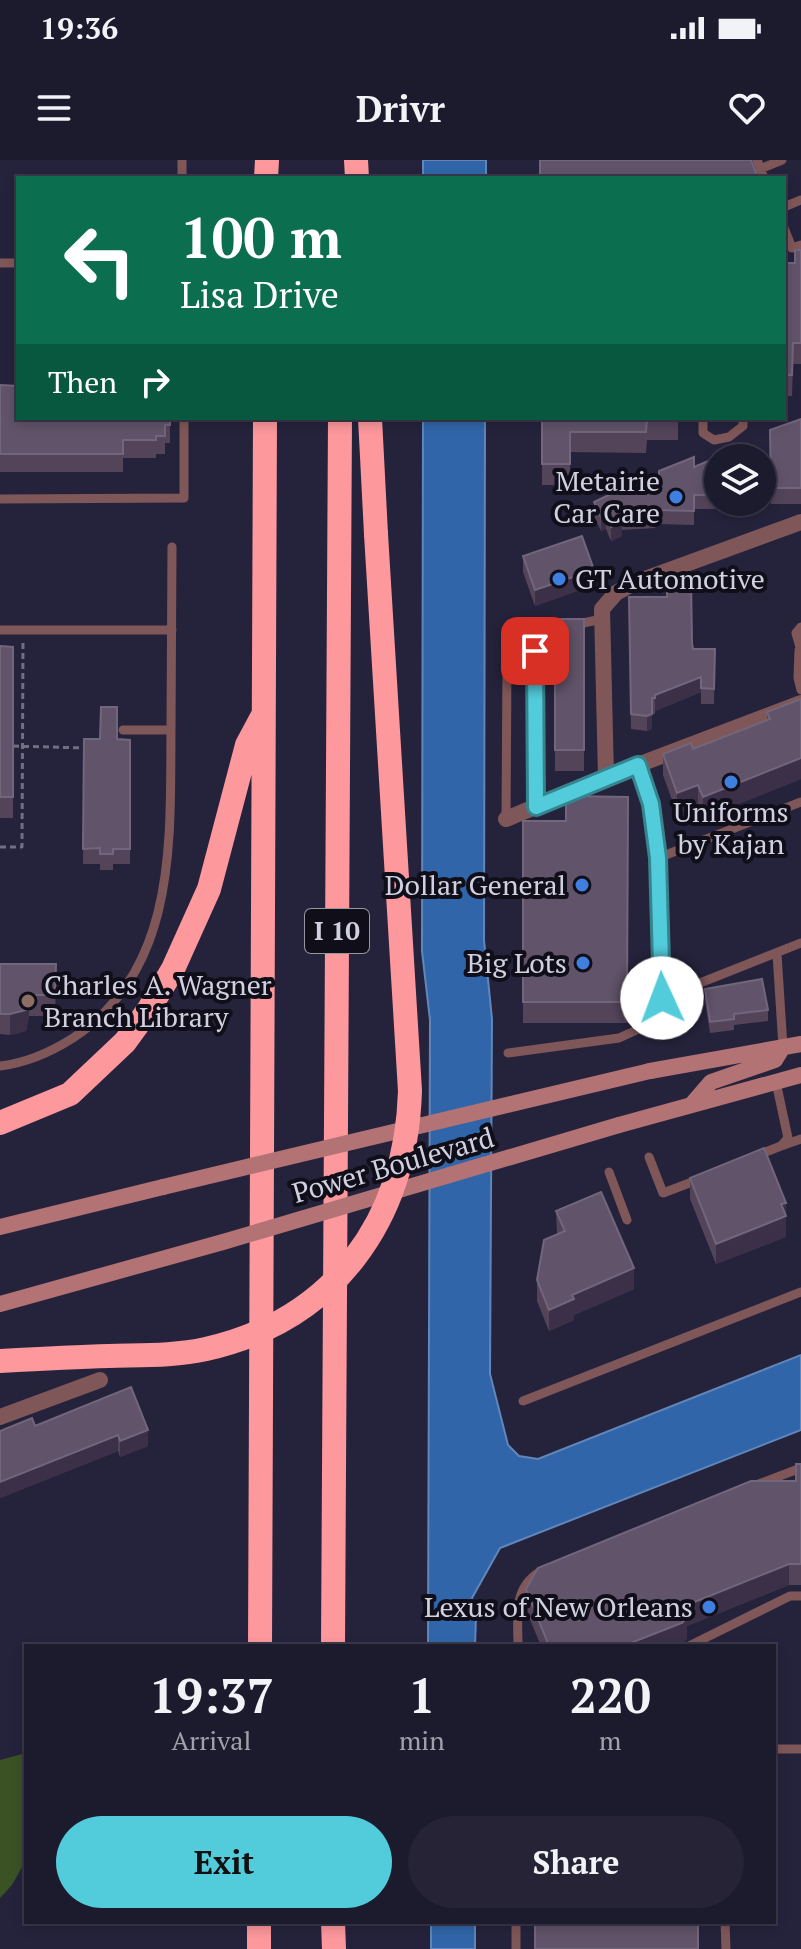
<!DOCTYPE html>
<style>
body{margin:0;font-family:"PT Serif",serif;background:#252335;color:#f1f3f6;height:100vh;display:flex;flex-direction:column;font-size:30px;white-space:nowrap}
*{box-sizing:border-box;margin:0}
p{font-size:26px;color:#a0a1aa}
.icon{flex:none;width:44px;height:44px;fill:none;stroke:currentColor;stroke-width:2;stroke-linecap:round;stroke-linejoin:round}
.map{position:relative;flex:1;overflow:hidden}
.drawer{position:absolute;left:24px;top:1484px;width:752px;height:280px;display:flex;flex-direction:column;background:#1c1a2d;border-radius:0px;box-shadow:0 4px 12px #0003,0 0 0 2px #3a3849}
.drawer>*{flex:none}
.hud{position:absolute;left:16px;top:16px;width:770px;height:244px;border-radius:0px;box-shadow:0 4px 12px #0003,0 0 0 2px #3a3849;background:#0b6e4f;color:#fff;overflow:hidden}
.buttons{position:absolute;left:704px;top:284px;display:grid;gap:16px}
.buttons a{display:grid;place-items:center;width:72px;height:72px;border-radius:50%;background:#1c1a2d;box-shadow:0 4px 12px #0003,0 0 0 2px #3a3849;font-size:40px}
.pin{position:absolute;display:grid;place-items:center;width:68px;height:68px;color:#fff;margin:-34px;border-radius:16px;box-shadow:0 4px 12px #0006}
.me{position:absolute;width:88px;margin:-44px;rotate:358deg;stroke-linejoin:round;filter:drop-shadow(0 0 6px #0008)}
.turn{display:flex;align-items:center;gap:28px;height:168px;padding:0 32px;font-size:36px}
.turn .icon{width:104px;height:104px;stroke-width:2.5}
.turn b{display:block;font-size:56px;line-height:68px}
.then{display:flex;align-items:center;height:76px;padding:0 32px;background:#0003;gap:16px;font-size:30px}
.eta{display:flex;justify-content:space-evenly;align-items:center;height:136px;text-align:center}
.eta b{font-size:48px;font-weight:700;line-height:56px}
.primary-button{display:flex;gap:16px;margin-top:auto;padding:16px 32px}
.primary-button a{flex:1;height:92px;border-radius:48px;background:#52cbda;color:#111;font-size:32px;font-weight:700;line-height:92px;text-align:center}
.primary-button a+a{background:#252335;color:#f1f3f6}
.status{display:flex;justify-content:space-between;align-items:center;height:56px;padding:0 40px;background:#1c1a2d;direction:ltr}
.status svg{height:22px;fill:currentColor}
header{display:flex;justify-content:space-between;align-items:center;height:104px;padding:0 32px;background:#1c1a2d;font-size:36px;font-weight:700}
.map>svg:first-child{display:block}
.green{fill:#3b5225}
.water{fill:#3066a9;stroke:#6086ba;stroke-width:2}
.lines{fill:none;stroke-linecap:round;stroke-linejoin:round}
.path{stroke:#716f85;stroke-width:3;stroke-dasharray:6 4;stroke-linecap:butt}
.service{stroke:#805759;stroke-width:9}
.minor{stroke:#805759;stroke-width:16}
.secondary{stroke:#b37274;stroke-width:16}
.motorway{stroke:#fd989d;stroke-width:24}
.secondary-bridge{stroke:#b37274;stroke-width:16}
.motorway-bridge{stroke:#fd989d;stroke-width:24}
.wall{fill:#53445a}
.shaded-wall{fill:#3b3048}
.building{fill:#615369;stroke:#72667c;stroke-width:2}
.route-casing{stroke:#35848e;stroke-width:20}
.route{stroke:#52cbda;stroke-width:14}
.shop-dot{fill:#3f7fe0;stroke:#0f0e19;stroke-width:3}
.education-dot{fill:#8d6e63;stroke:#0f0e19;stroke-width:3}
.labels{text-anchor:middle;stroke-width:8;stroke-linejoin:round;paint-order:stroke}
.shield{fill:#0f0e19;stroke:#9796a5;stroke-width:2}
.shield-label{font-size:26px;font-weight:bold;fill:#d1d0e1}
.poi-label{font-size:28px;fill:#d1d0e1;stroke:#0f0e19;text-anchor:end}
.street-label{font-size:28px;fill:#d1d0e1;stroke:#0f0e19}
</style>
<div class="status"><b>19:36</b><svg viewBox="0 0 49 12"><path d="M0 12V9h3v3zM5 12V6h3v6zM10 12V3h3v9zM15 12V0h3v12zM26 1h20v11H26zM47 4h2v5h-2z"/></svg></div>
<header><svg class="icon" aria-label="menu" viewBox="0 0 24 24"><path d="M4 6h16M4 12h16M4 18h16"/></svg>Drivr<svg class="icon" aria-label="heart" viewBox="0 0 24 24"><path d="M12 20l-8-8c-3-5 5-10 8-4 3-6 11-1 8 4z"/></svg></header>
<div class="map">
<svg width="801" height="1789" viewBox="0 0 801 1789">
<rect width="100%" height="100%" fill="#25233c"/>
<!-- green -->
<path class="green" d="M26,1593v107l-14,25 -12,13v-138z"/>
<!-- water -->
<path class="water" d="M423,0h63v18h-63z
M423,258h62l-1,522 8,79 -2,355 18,71 11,11 19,3 263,-104v75l-301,118 -28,50 4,19 -1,29h-47l2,-626 -8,-69z
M431,1762h44v27h-44z"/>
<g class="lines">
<!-- path -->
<path class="path" d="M13,586l72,2
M0,687h22l1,-205"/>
<!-- service -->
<path class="service" d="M182,0v18
M757,0l7,18
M760,9l22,-9
M784,47l17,-7
M784,68l8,20 9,-3
M0,103h18
M703,258v15l11,7 15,-3 14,-11v-8
M0,339l184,-1v-80
M801,467l-5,6 5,18
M0,470h172
M799,490l-1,28 3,12
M123,570h48
M638,605l13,39 7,54
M801,642l-143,56 4,140 139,-55
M536,647v-164l19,-14 47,-10
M506,659l1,-155 4,-10 24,-3
M777,794l6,93
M508,893l111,-15 22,-10 21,-30
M0,906c26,-3 51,-14 73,-28 105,-69 97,-198 98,-309 0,-61 1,-122 1,-182
M781,986l20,-7
M755,996l26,-10 7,-8 -12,-56
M649,997l14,36 37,-14
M609,1012l18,48
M523,1241l278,-109
M756,1325l45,-17
M518,1486c0,-32 -6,-61 27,-77
M689,1486l101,-50h11
M774,1589h27
M725,1762l1,27
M516,1789v-27"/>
<!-- minor -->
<path class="minor" d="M606,617l-4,-168 14,-16 18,-10 167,-61
M506,659l100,-42 195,-74
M0,1257l100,-37"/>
<!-- secondary -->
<path class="secondary" d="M650,911l151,-27
M692,944l19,-22 64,-22 8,-13
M619,965l182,-50
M0,1067l163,-40"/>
<!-- motorway -->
<path class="motorway" d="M356,0l1,18
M266,18l1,-18
M370,258l6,116
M0,963l70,-29 55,-52 24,-33 24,-40 36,-80 38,-144 15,-28
M260,1486l5,-1228
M333,1486l7,-1228
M333,1762l1,27
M259,1789v-27"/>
<!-- secondary-bridge -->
<path class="secondary-bridge" d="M163,1027l487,-116
M0,1144l223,-62 396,-117"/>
<!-- motorway-bridge -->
<path class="motorway-bridge" d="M0,1201c36,-2 73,-4 109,-5 32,-1 66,0 97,-7 129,-29 200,-129 204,-258l-34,-557"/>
</g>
<!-- wall -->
<path class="wall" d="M801,90v114h-8l-1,32h-8v-133h11z
M0,225l18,33 132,2 20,-2v25h-5v11h-9v4h-33v14h-123z
M542,258h136v22h-31l-1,13 -76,-1v33h-28z
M801,259v85h-30l-1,-74z
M718,298v44h14v7h-38v16l-37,-1 -2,4 -33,2v6l-11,5 -5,-12 -5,2 -7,-15v-14l65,-10 35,-25z
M523,396l71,29 -59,21 -12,-34z
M629,437l63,46 1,6h22l-1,55h-13v-12l-46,19v3h-3v15l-5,2 -16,-2z
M555,459h29v152h-29z
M0,486l13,1v171h-13z
M801,539v80l-98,39 -5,-12 -21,8 -14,-39v-21l30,-5 74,-29v-8z
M84,579l46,1v124h-17v6h-13v-6h-17z
M628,637l-1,226h-104v-202h43z
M0,804l56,21 -1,31h-26l-3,15 -16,4 -10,-1z
M705,829l63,21v11l-34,4v5l-24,3 -5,-33z
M690,1018l96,25v34l-70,27 -26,-65z
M556,1051l78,78 -60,26v5l-25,11 -12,-30v-21l20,-46z
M131,1227l17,59 -28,11 -2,-6 -118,47v-67l35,-5z
M801,1304v121h-12l-102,41v13l-5,5 -6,2h-135l-15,-36v-21l270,-108z"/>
<!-- shaded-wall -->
<path class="shaded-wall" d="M657,350v14l-2,4v-14z
M606,354v15l-5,2v-14z
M622,362v14l-11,5v-14z
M594,410v15l-59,21v-16z
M701,517v15l-46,19v-16z
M652,554v15l-5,2v-15z
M801,598v21l-98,39v-21z
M698,625v21l-21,8v-21z
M29,835v21l-3,15 -16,4v-21z
M786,1043v34l-70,27v-20z
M634,1108v21l-60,26v5l-25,11v-21l23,-15z
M148,1270v16l-28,11v-16z
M118,1275v16l-118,47v-16z
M789,1404v21l-102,41v13l-5,5 -6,2h-53l59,-39z"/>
<!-- building -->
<path class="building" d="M540,0h211l7,18h-218z
M795,90h6v93h-8l-1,32h-8v-112h11z
M0,225l18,1v32h105v2h27v-2h20v7h-5v11h-9v4h-33v14h-123z
M542,258h136v1h-31l-1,13h-76v32h-28z
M801,259v69h-30l-1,-58z
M732,291v7h-14v37h-24v16l-37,-1 -2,4 -33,2v6l-11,5 -5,-13 -5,3 -7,-15 21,-10h44v-21l35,-14v10z
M582,376l12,34 -59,20 -12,-34z
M691,420l1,63 1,6h22l-1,40 -13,-1v-11l-46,18v3h-3v16l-5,2 -16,-2 -2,-117h38v-6z
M555,459h29v131h-29z
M0,486l13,1v150h-13z
M801,539v59l-98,39 -5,-12 -21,8 -14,-39 28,-11 2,6 77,-30 -3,-7z
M101,547h16v32l13,1v109h-17v5h-13v-6l-17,1 1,-110h16z
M566,636l62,1 -1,205h-104v-181h43z
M0,804h56l-1,31h-26l-3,15 -16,4h-10z
M762,819l6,31 -34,4v5l-24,3 -5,-33z
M764,988l22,55 -5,1 5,12 -70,28 -26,-66z
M601,1032l33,76 -62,27 2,4 -25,11 -12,-30 7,-40 21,-9 -9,-20z
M131,1227l17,43 -28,11 -2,-6 -118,47v-51l32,-13 3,8z
M796,1304h5v100h-12l-107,43 5,11 -5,5 -59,23h-74l-23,-57 12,-21 213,-87h45z
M535,1762h163v27h-163z"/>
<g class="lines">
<defs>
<path id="route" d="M535,491l1,156 102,-42 13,39 7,54 4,140"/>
</defs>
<!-- route casing -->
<use href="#route" class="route-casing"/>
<!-- route -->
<use href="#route" class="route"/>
</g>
<!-- markers -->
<g class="shop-dot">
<circle cx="676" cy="337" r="8"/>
<circle cx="559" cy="419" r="8"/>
<circle cx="731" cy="622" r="8"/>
<circle cx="582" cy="725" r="8"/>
<circle cx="583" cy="803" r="8"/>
<circle cx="709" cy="1447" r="8"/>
</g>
<circle class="education-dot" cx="28" cy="841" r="8"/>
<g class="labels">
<!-- shield labels -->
<rect class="shield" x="305" y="749" width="64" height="44" rx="6"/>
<g class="shield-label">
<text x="337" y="780">I 10</text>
</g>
<!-- poi labels -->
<g class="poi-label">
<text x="660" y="331">Metairie<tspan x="660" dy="32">Car Care</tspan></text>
<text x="575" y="429" text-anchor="start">GT Automotive</text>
<text x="731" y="662" text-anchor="middle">Uniforms<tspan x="731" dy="32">by Kajan</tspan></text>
<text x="566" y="735">Dollar General</text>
<text x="567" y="813">Big Lots</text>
<text x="44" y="835" text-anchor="start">Charles A. Wagner<tspan x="44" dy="32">Branch Library</tspan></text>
<text x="693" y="1457">Lexus of New Orleans</text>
</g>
<!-- street labels -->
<g class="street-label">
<text transform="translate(393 1005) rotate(-16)" y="10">Power Boulevard</text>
</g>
</g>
</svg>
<div class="buttons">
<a><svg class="icon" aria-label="layers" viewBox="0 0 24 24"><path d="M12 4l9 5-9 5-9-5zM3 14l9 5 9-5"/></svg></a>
</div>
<div class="pin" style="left:535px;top:491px;background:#d93025"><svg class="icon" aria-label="arrive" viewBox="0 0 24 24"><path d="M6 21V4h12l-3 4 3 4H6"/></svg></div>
<svg class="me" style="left:662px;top:838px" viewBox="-20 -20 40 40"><circle r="19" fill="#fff"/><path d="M0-13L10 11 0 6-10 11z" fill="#52cbda"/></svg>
<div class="hud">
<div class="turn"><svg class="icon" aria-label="left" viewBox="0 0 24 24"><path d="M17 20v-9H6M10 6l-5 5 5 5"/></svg><div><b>100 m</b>Lisa Drive</div></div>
<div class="then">Then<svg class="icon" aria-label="right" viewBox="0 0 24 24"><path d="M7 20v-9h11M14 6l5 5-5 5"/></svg></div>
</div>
<section class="drawer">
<div class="eta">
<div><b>19:37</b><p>Arrival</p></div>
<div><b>1</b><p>min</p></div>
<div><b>220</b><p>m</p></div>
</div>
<div class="primary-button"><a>Exit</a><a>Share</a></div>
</section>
</div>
